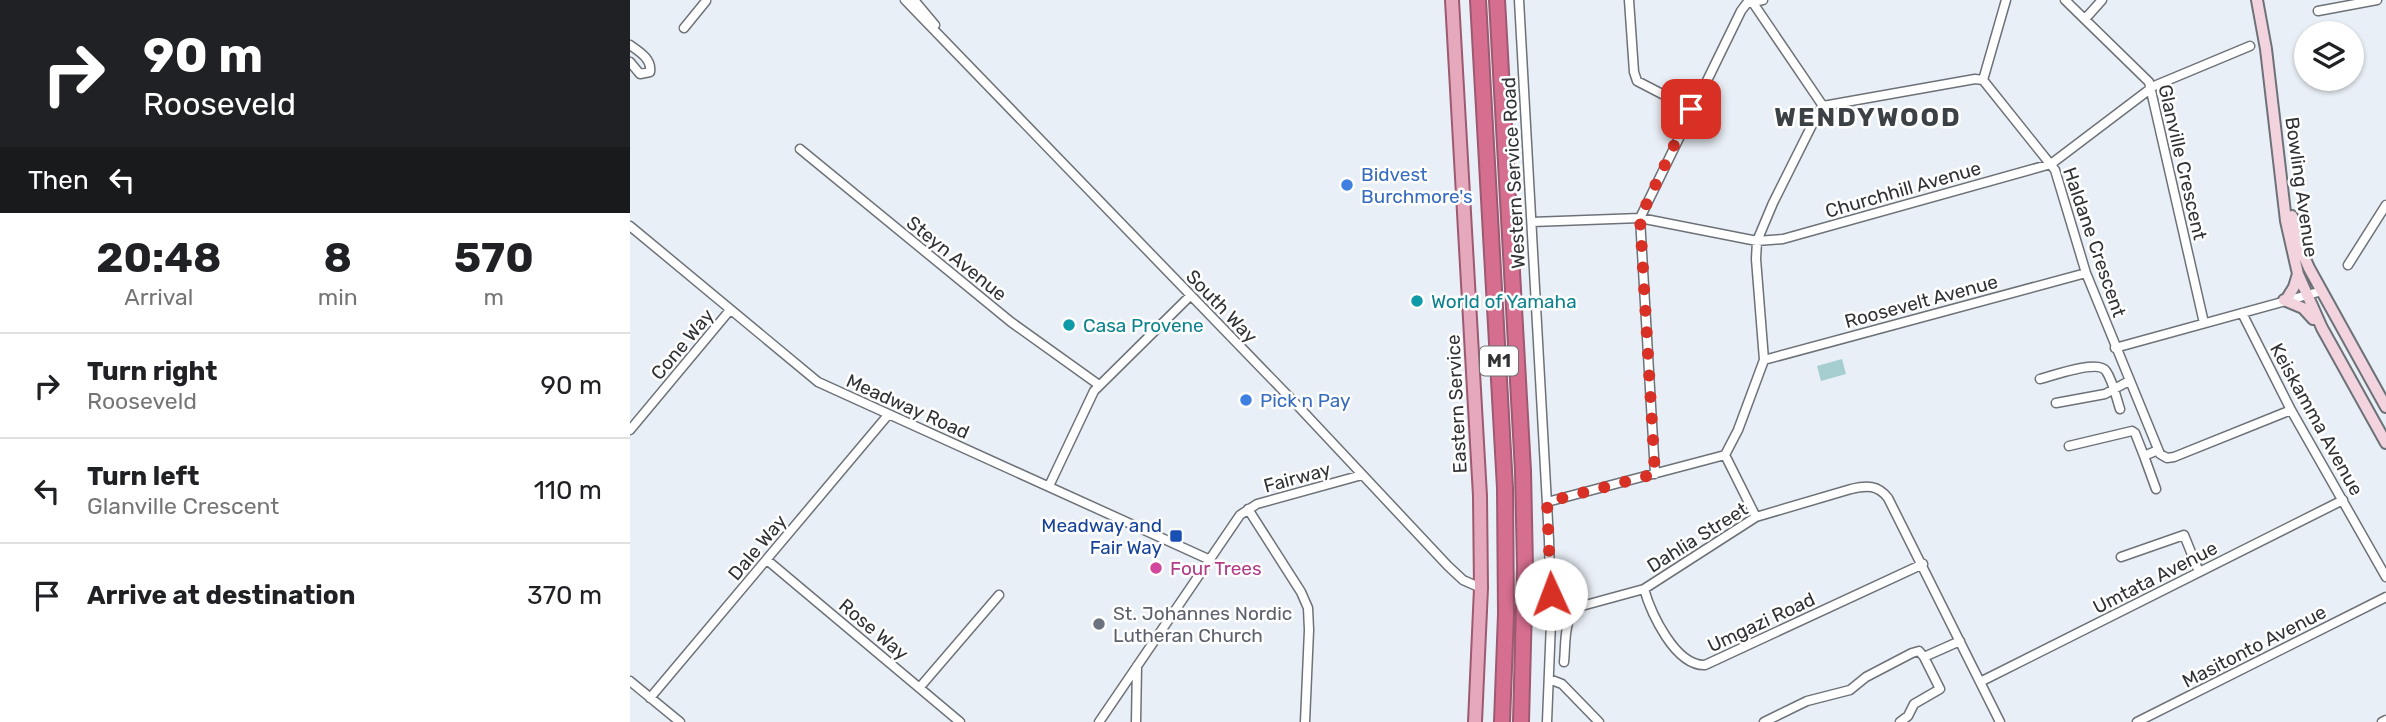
<!DOCTYPE html>
<style>
body{margin:0;font-family:Rubik,sans-serif;background:#f6f6f6;color:#202124;height:100vh;display:flex;flex-direction:column;font-size:26px;white-space:nowrap}
*{box-sizing:border-box;margin:0}
p{font-size:23px;color:#757577}
.icon{flex:none;width:38px;height:38px;fill:none;stroke:currentColor;stroke-width:2;stroke-linecap:round;stroke-linejoin:round}
.map{position:relative;flex:1;overflow:hidden}
.side{display:flex;flex-direction:column;background:#fff;width:630px}
.side>*{flex:none}
.hud{background:#202124;color:#fff;overflow:hidden}
.controls{position:absolute;left:1664px;top:21px;display:grid;gap:14px}
.controls a{display:grid;place-items:center;width:70px;height:70px;border-radius:50%;background:#fff;box-shadow:0 2px 5px #0004;font-size:35px}
.pin{position:absolute;display:grid;place-items:center;width:60px;height:60px;color:#fff;margin:-30px;border-radius:14px;box-shadow:0 4px 10px #0006}
.me{position:absolute;width:77px;margin:-38px;rotate:358deg;stroke-linejoin:round;filter:drop-shadow(0 0 5px #0008)}
.turn{display:flex;align-items:center;gap:24px;height:147px;padding:0 28px;font-size:32px}
.turn .icon{width:91px;height:91px;stroke-width:2.5}
.turn b{display:block;font-size:49px;line-height:60px}
.then{display:flex;align-items:center;height:66px;padding:0 28px;background:#0003;gap:14px;font-size:26px}
.eta{display:flex;justify-content:space-evenly;align-items:center;height:119px;text-align:center}
.eta b{font-size:42px;font-weight:700;line-height:49px}
ul{padding:0;list-style:none}
li{display:flex;align-items:center;gap:21px;height:105px;padding:0 28px;border-top:2px solid #e0e0e0}
li div{flex:1}
li b{display:block;font-size:26px}
li em{font-style:normal}
main{display:flex;flex:1;min-height:0}
.map>svg:first-child{display:block}
.water{fill:#a6ced1}
.lines{fill:none;stroke-linecap:round;stroke-linejoin:round}
.minor-casing{stroke:#6d7278;stroke-width:11}
.secondary-casing{stroke:#6d7278;stroke-width:14}
.primary-casing{stroke:#9c5970;stroke-width:16}
.motorway-casing{stroke:#9c5970;stroke-width:18}
.minor{stroke:#fff;stroke-width:8}
.secondary{stroke:#f3d4de;stroke-width:10}
.primary{stroke:#e6a8bc;stroke-width:12}
.motorway{stroke:#d66e90;stroke-width:14}
.route{stroke:#d93025;stroke-width:12;stroke-dasharray:0 21.6}
.shop-dot{fill:#3f7fe0;stroke:#fff;stroke-width:2.5}
.culture-dot{fill:#0f9aa8;stroke:#fff;stroke-width:2.5}
.transit-dot{fill:#1a4fb4;stroke:#fff;stroke-width:2.5}
.hotel-dot{fill:#d1479c;stroke:#fff;stroke-width:2.5}
.worship-dot{fill:#6b7280;stroke:#fff;stroke-width:2.5}
.labels{text-anchor:middle;stroke-width:5;stroke-linejoin:round;paint-order:stroke}
.shield{fill:#fff;stroke:#6e7072;stroke-width:2}
.shield-label{font-size:18px;font-weight:bold;fill:#303235}
.street-label{font-size:19px;fill:#303235;stroke:#fff}
.shop-label{font-size:19px;fill:#366cbe;stroke:#fff;text-anchor:start}
.culture-label{font-size:19px;fill:#0d838f;stroke:#fff;text-anchor:start}
.transit-label{font-size:19px;fill:#164399;stroke:#fff;text-anchor:end}
.hotel-label{font-size:19px;fill:#b23c85;stroke:#fff;text-anchor:start}
.worship-label{font-size:19px;fill:#5b616d;stroke:#fff;text-anchor:start}
.district-label{font-size:26px;font-weight:bold;letter-spacing:2px;fill:#3c4146;stroke:#fff}
</style>
<main>
<section class="side">
<div class="hud">
<div class="turn"><svg class="icon" aria-label="right" viewBox="0 0 24 24"><path d="M7 20v-9h11M14 6l5 5-5 5"/></svg><div><b>90 m</b>Rooseveld</div></div>
<div class="then">Then<svg class="icon" aria-label="left" viewBox="0 0 24 24"><path d="M17 20v-9H6M10 6l-5 5 5 5"/></svg></div>
</div>
<div class="eta">
<div><b>20:48</b><p>Arrival</p></div>
<div><b>8</b><p>min</p></div>
<div><b>570</b><p>m</p></div>
</div>
<ul>
<li><svg class="icon" aria-label="right" viewBox="0 0 24 24"><path d="M7 20v-9h11M14 6l5 5-5 5"/></svg><div><b>Turn right</b><p>Rooseveld</p></div><em>90 m</em></li>
<li><svg class="icon" aria-label="left" viewBox="0 0 24 24"><path d="M17 20v-9H6M10 6l-5 5 5 5"/></svg><div><b>Turn left</b><p>Glanville Crescent</p></div><em>110 m</em></li>
<li><svg class="icon" aria-label="arrive" viewBox="0 0 24 24"><path d="M6 21V4h12l-3 4 3 4H6"/></svg><div><b>Arrive at destination</b></div><em>370 m</em></li>
</ul>
</section>
<div class="map">
<svg width="1756" height="722" viewBox="0 0 1756 722">
<rect width="100%" height="100%" fill="#e9eff6"/>
<!-- water -->
<path class="water" d="M1212,359l4,15 -25,7 -4,-15z"/>
<g class="lines">
<defs>
<path id="minor" d="M275,0l392,405 151,161 15,14 18,8
M284,0l21,25
M889,0l30,540 2,82 -4,100
M999,0l5,72 3,9 54,28
M1121,0l72,106
M1435,0l84,82 55,241
M1688,11l59,-11
M1455,19l17,-19
M54,28l22,-27
M0,45c10,7 22,14 20,27l-10,2 -10,-12
M1353,80l23,-80
M170,149l211,173 88,63
M902,222l108,-4 117,23 26,-2 268,-75 103,-78 96,-40
M0,226l188,156 390,177
M1718,265l38,-60
M1612,313l49,97 95,167
M1485,348l207,-57
M1134,360l322,-87
M1410,379c12,-3 58,-20 66,-8 7,10 10,26 14,38
M1426,403l49,-9 24,-13
M0,430l100,-120
M1439,446l63,-15 3,2 9,23
M1095,455l13,-25 26,-70 -8,-101 1,-18 16,-38 45,-90 5,-7 152,-27 8,1 72,90 31,103 74,181 7,4 7,-1 117,-47
M1095,455l31,62
M1025,474l-15,-256 101,-207 6,-8 16,-3
M419,486l45,-95 96,-95
M1526,489l-12,-33 14,-6
M917,502l178,-47
M618,509l53,83 7,16 1,22 -4,92
M1491,557l63,-22 15,37
M137,560l193,162
M1014,589c7,24 31,77 61,76l218,-101
M1294,657l36,-16
M934,662c2,-18 -1,-43 14,-55l66,-18 112,-72 95,-28c16,-4 27,-4 37,9l112,224
M919,679l13,5 37,38
M0,681l50,41
M1350,682l363,-182
M290,687l79,-92
M20,698l238,-283
M469,722l141,-207 17,-11 105,-29
M506,722l1,-56
M1134,722l43,-21 43,-11 16,-13 46,-24 7,-2 5,6 16,32 -26,15 -6,12 -8,6
M1507,722l249,-125
M1752,722l4,-2"/>
<path id="secondary" d="M1627,0l9,49 20,172 12,53 24,54 64,115
M1662,216l7,29 10,23 77,139
M1654,300l19,8 10,11
M1656,300l8,-13 4,-13"/>
<path id="primary" d="M822,0l28,496 1,92 -6,134"/>
<path id="motorway" d="M848,0l27,488 1,126 -4,108
M867,0l26,471 2,96 -4,155"/>
</defs>
<!-- minor casing -->
<use href="#minor" class="minor-casing"/>
<!-- secondary casing -->
<use href="#secondary" class="secondary-casing"/>
<!-- primary casing -->
<use href="#primary" class="primary-casing"/>
<!-- motorway casing -->
<use href="#motorway" class="motorway-casing"/>
<!-- minor -->
<use href="#minor" class="minor"/>
<!-- secondary -->
<use href="#secondary" class="secondary"/>
<!-- primary -->
<use href="#primary" class="primary"/>
<!-- motorway -->
<use href="#motorway" class="motorway"/>
</g>
<g class="lines">
<!-- route -->
<path class="route" d="M921,594l-4,-92 108,-28 -15,-256 51,-109"/>
</g>
<!-- markers -->
<g class="shop-dot">
<circle cx="717" cy="185" r="7"/>
<circle cx="616" cy="400" r="7"/>
</g>
<g class="culture-dot">
<circle cx="787" cy="301" r="7"/>
<circle cx="439" cy="325" r="7"/>
</g>
<rect class="transit-dot" x="539" y="529" width="14" height="14" rx="3.5"/>
<circle class="hotel-dot" cx="526" cy="568" r="7"/>
<circle class="worship-dot" cx="469" cy="624" r="7"/>
<g class="labels">
<!-- shield labels -->
<rect class="shield" x="850" y="346.5" width="38" height="29" rx="5"/>
<g class="shield-label">
<text x="869" y="367">M1</text>
</g>
<!-- street labels -->
<g class="street-label">
<text transform="translate(1553 162) rotate(77)" y="7">Glanville Crescent</text>
<text transform="translate(883 173) rotate(-93)" y="7">Western Service Road</text>
<text transform="translate(1672 187) rotate(82)" y="7">Bowling Avenue</text>
<text transform="translate(1273 189) rotate(-16)" y="7">Churchhill Avenue</text>
<text transform="translate(1465 242) rotate(71)" y="7">Haldane Crescent</text>
<text transform="translate(327 258) rotate(39)" y="7">Steyn Avenue</text>
<text transform="translate(1291 301) rotate(-15)" y="7">Roosevelt Avenue</text>
<text transform="translate(592 306) rotate(46)" y="7">South Way</text>
<text transform="translate(52 344) rotate(-50)" y="7">Cone Way</text>
<text transform="translate(826 404) rotate(-93)" y="7">Eastern Service</text>
<text transform="translate(278 406) rotate(24)" y="7">Meadway Road</text>
<text transform="translate(1687 419) rotate(61)" y="7">Keiskamma Avenue</text>
<text transform="translate(667 477) rotate(-15)" y="7">Fairway</text>
<text transform="translate(1067 537) rotate(-32)" y="7">Dahlia Street</text>
<text transform="translate(127 547) rotate(-50)" y="7">Dale Way</text>
<text transform="translate(1525 577) rotate(-27)" y="7">Umtata Avenue</text>
<text transform="translate(1131 622) rotate(-25)" y="7">Umgazi Road</text>
<text transform="translate(244 629) rotate(40)" y="7">Rose Way</text>
<text transform="translate(1624 646) rotate(-27)" y="7">Masitonto Avenue</text>
</g>
<!-- shop labels -->
<g class="shop-label">
<text x="731" y="181">Bidvest<tspan x="731" dy="22">Burchmore's</tspan></text>
<text x="630" y="407">Pick n Pay</text>
</g>
<!-- culture labels -->
<g class="culture-label">
<text x="801" y="308">World of Yamaha</text>
<text x="453" y="332">Casa Provene</text>
</g>
<!-- transit labels -->
<g class="transit-label">
<text x="532" y="532">Meadway and<tspan x="532" dy="22">Fair Way</tspan></text>
</g>
<!-- hotel labels -->
<g class="hotel-label">
<text x="540" y="575">Four Trees</text>
</g>
<!-- worship labels -->
<g class="worship-label">
<text x="483" y="620">St. Johannes Nordic<tspan x="483" dy="22">Lutheran Church</tspan></text>
</g>
<!-- district labels -->
<g class="district-label">
<text x="1238" y="126">WENDYWOOD</text>
</g>
</g>
</svg>
<div class="controls">
<a><svg class="icon" aria-label="layers" viewBox="0 0 24 24"><path d="M12 4l9 5-9 5-9-5zM3 14l9 5 9-5"/></svg></a>
</div>
<div class="pin" style="left:1061px;top:109px;background:#d93025"><svg class="icon" aria-label="arrive" viewBox="0 0 24 24"><path d="M6 21V4h12l-3 4 3 4H6"/></svg></div>
<svg class="me" style="left:921px;top:594px" viewBox="-20 -20 40 40"><circle r="19" fill="#fff"/><path d="M0-13L10 11 0 6-10 11z" fill="#d93025"/></svg>
</div>
</main>
